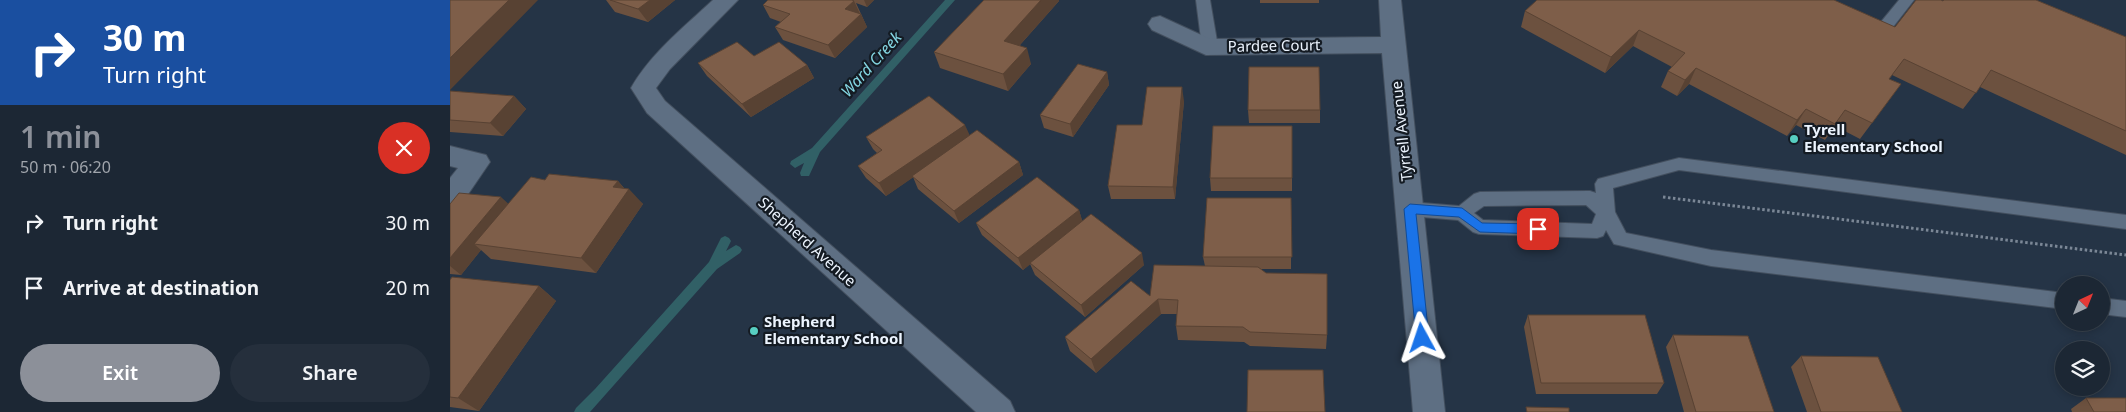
<!DOCTYPE html>
<meta charset="utf-8">
<style>
body{margin:0;font-family:"Noto Sans",sans-serif;background:#252f3c;color:#f1f3f6;height:100vh;display:flex;flex-direction:column;font-size:19px;white-space:nowrap}
*{box-sizing:border-box;margin:0}
p{font-size:16px;color:#a0a5ac}
.icon{flex:none;width:28px;height:28px;fill:none;stroke:currentColor;stroke-width:2;stroke-linecap:round;stroke-linejoin:round}
.map{position:relative;flex:1;overflow:hidden}
.side{display:flex;flex-direction:column;background:#1c2734;width:450px}
.side>*{flex:none}
.hud{background:#1a4fa0;color:#fff;overflow:hidden}
.needle{width:32px;rotate:43deg}
.tools{position:absolute;left:1605px;top:276px;display:grid;gap:10px}
.tools a{display:grid;place-items:center;width:55px;height:55px;border-radius:50%;background:#1c2734;box-shadow:0 2px 8px #0003,0 0 0 1px #3a444f;font-size:25px}
.pin{position:absolute;display:grid;place-items:center;width:42px;height:42px;color:#fff;margin:-21px;border-radius:10px;box-shadow:0 2px 8px #0006}
.me{position:absolute;width:55px;margin:-28px;rotate:355deg;stroke-linejoin:round;filter:drop-shadow(0 0 4px #0008)}
.turn{display:flex;align-items:center;gap:18px;height:105px;padding:0 20px;font-size:22px}
.turn .icon{width:65px;height:65px;stroke-width:2.5}
.turn b{display:block;font-size:35px;line-height:42px}
.round{display:grid;place-items:center;flex:none;width:52px;height:52px;border-radius:26px;background:#252f3c}
.headline{display:flex;align-items:center;justify-content:space-between;height:85px;padding:0 20px}
h1{font-size:30px;font-weight:600;line-height:38px;color:#8c9099}
.action{display:flex;gap:10px;margin-top:auto;padding:10px 20px}
.action a{flex:1;height:58px;border-radius:30px;background:#8c9099;color:#fff;font-size:20px;font-weight:600;line-height:58px;text-align:center}
.action a+a{background:#252f3c;color:#f1f3f6}
ul{padding:0;list-style:none}
li{display:flex;align-items:center;gap:15px;height:65px;padding:0 20px}
li div{flex:1}
li b{display:block;font-size:19px}
li em{font-style:normal}
main{display:flex;flex:1;min-height:0}
.map>svg:first-child{display:block}
.lines{fill:none;stroke-linecap:round;stroke-linejoin:round}
.stream{fill:#316066;fill-rule:evenodd}
.service-casing{stroke:#434f5e;stroke-width:2}
.minor-casing{stroke:#434f5e;stroke-width:2}
.path{stroke:#7b8796;stroke-width:3;stroke-dasharray:2.5 2.5;stroke-linecap:butt}
.service{fill:#5e6f83;fill-rule:evenodd}
.minor{fill:#5e6f83;fill-rule:evenodd}
.wall{fill:#6c513f}
.shaded-wall{fill:#584233}
.building{fill:#7e5e49;stroke:#584233}
.route{fill:#1a73e8;stroke:#114b97}
.poi-dot{fill:#57cec1;stroke:#141b23;stroke-width:2}
.labels{text-anchor:middle;stroke-width:4.5;stroke-linejoin:round;paint-order:stroke}
.street-label{font-size:15px;fill:#ecf4fe;stroke:#141b23}
.poi-label{font-size:15px;font-weight:bold;fill:#ecf4fe;stroke:#141b23;text-anchor:start}
.water-label{font-size:16px;font-style:italic;fill:#84d6e2;stroke:#141b23}
</style>
<main>
<section class="side">
<div class="hud">
<div class="turn"><svg class="icon" aria-label="right" viewBox="0 0 24 24"><path d="M7 20v-9h11M14 6l5 5-5 5"/></svg><div><b>30 m</b>Turn right</div></div>
</div>
<div class="headline"><div><h1>1 min</h1><p>50 m · 06:20</p></div><a class="round" style="background:#d93025;color:#fff"><svg class="icon" aria-label="close" viewBox="0 0 24 24"><path d="M6 6l12 12M18 6L6 18"/></svg></a></div>
<ul>
<li><svg class="icon" aria-label="right" viewBox="0 0 24 24"><path d="M7 20v-9h11M14 6l5 5-5 5"/></svg><div><b>Turn right</b></div><em>30 m</em></li>
<li><svg class="icon" aria-label="arrive" viewBox="0 0 24 24"><path d="M6 21V4h12l-3 4 3 4H6"/></svg><div><b>Arrive at destination</b></div><em>20 m</em></li>
</ul>
<div class="action"><a>Exit</a><a>Share</a></div>
</section>
<div class="map">
<svg width="1676" height="412" viewBox="0 0 1676 412">
<rect width="100%" height="100%" fill="#253446"/>
<g class="lines">
<!-- stream -->
<path class="stream" d="M495,0h10l-135,152 -11,24h-8l-1,-3 4,-10 -9,5 -5,-4 1,-3 21,-13z
M275,236l4,2 2,3 -5,10 10,-6 4,2 2,3 -2,3 -23,16 -127,143h-16l2,-4 19,-19 114,-127 12,-24z"/>
<defs>
<path id="service" d="M746,0h14l8,47 -3,4 -5,1 -5,-1 -3,-4z
M1449,0h15l-28,36h-10l-2,-4 2,-4z
M1229,158l447,57v14l-447,-59 -66,18 2,24 11,21 85,17 353,43v16l-353,-43 -97,-22 -8,-14 -3,6 -6,2 -118,-4 -6,-2 -15,-12 -48,-4 -6,-2 -3,-5 3,-5 6,-2 49,4 15,-12 6,-2 110,-1 6,2 -1,-9 3,-5zM1136,205l10,9 -4,10 -109,-4 -9,-7 10,-7z
M1651,298l25,3v16l-25,-3z"/>
<path id="minor" d="M263,0h25l-68,69 -14,19 9,13 345,300 5,11h-39l-329,-299 -16,-25c20,-35 53,-61 82,-88z
M929,0h22l44,412h-32l-31,-359 -176,2 -54,-25 -4,-6 4,-6 8,-2 50,23 171,-2z
M0,146l36,9 4,7 -30,44 -10,3v-31l8,-10 -8,-2z"/>
</defs>
<!-- service casing -->
<use href="#service" class="service-casing"/>
<!-- minor casing -->
<use href="#minor" class="minor-casing"/>
<!-- path -->
<path class="path" d="M1213,197l463,58"/>
<!-- service -->
<use href="#service" class="service"/>
<!-- minor -->
<use href="#minor" class="minor"/>
</g>
<!-- wall -->
<path class="wall" d="M156,0h69l-27,22 -33,-10z
M318,0h106l-7,7 -11,-4 11,24 -32,31 -52,-18 -8,-13 6,-5 -11,-4 -7,-13z
M534,0h75v1l-39,44 11,19 -23,27 -68,-23 -6,-16z
M810,0h59v3h-59z
M1493,1l183,36v118l-146,-68 -17,22 -71,-34 -3,4 12,5 -41,55 -25,-13 -10,14 -29,-15 -9,11 -98,-52 -12,12 -16,-9 7,-16 4,-4 -39,-21 -28,27 -84,-46 4,-16 370,16z
M304,56l53,9 7,13 -63,39 -44,-41 -9,-13z
M657,72l2,13 -36,52 -29,-9 -4,-13z
M0,91l64,5 12,13 -23,27 -53,-4z
M734,101l-9,98h-64l-3,-13 34,-61z
M798,110h72v13h-71z
M842,126v65h-81l-1,-13z
M520,135l49,27 4,13 -64,48 -41,-34 -5,-12 -27,19 -20,-18 -8,-12 19,-13 -4,-4 -7,-12z
M95,180l73,1 6,7 19,16 -47,69 -105,-14 -10,-9 -20,25 -11,-1v-70h58z
M841,198v71h-30l66,66 -1,14 -76,-3 -6,-4 -66,-2 -2,-14 1,-12h-16l-65,59 -26,-22 -5,-14 85,-41 55,-30 -2,-9z
M629,210l3,11 62,44 -59,52 -50,-42 -5,-11 -7,6 -41,-35 -6,-12z
M0,280l89,6 17,15 -77,110 -29,-4z
M1078,315l136,68 -7,11h-121l-12,-67z
M1223,335l101,77h-90l-18,-65z
M1351,356l101,56h-95l-16,-45z
M1636,398l40,14h-54l-1,-3z"/>
<!-- shaded-wall -->
<path class="shaded-wall" d="M59,0h29l-88,90v-32z
M200,0h25l-27,22 -10,-13z
M414,0h10l-7,7z
M591,0h18v1l-50,56 -5,-16z
M404,1l6,13 -15,-5z
M411,14l6,13 -32,31 -7,-13z
M1189,30l-6,16 -28,27 6,-16z
M577,48l4,16 -23,27 -5,-17z
M357,65l7,13 -63,39 -9,-13z
M1246,68l-7,16 -12,12 8,-16z
M657,72l2,13 -36,52 -3,-13z
M732,87l2,14 -9,98 -2,-12z
M64,96l12,13 -23,27 -13,-13z
M1356,109l-10,16 -9,11 10,-16z
M515,125l6,13 -85,58 -7,-13z
M569,162l4,13 -64,48 -5,-12z
M168,181l9,11 2,-3 14,15 -47,69 -15,-15 32,-71z
M51,197l13,12 -40,35 7,6 -20,25 -11,-9v-8z
M629,210l4,13 -60,47 -5,-12z
M692,253l2,12 -59,52 -4,-12z
M89,286l17,15 -77,110 -21,-13z
M708,299l3,15 -65,59 -5,-14z"/>
<!-- building -->
<path class="building" d="M0,0h59l-59,58z
M160,0h40l-12,9z
M318,0h84l2,1 -9,8 16,5 -33,31 -53,-18 15,-13 -27,-9z
M534,0h57l-37,41 23,7 -24,26 -69,-22z
M1087,0h297l61,27 21,-27h25l2,1 1,-1h92l90,37v94l-135,-61 -15,23 -72,-34 -15,20 12,5 -29,39 -27,-13 -10,14 -29,-15 -9,11 -101,-52 -11,12 -17,-9 17,-18 -46,-23 -28,27 -86,-46z
M287,42l17,14 25,-14 28,23 -65,39 -44,-41z
M628,64l29,8 -37,52 -30,-9z
M799,67h70l1,43h-72z
M697,87h35l-9,100 -65,-1 9,-61h25z
M0,91l64,5 -24,27 -40,-3z
M479,96l36,29 -86,58 -21,-17 24,-16 -16,-13z
M763,126h79v52h-82z
M527,130l42,32 -65,49 -42,-35z
M99,174l69,7 -5,6 16,2 -48,69 -107,-14 57,-67 14,3z
M587,177l42,33 -61,48 -42,-35z
M9,193l42,4 -51,61v-54z
M757,198h84l1,59h-89z
M641,214l51,39 -61,52 -51,-42z
M704,265l104,2 8,6 61,1v61l-77,-3 -7,-5 -67,-1 2,-26 -20,-1 -67,60 -26,-22 66,-56 19,15z
M2,277l87,9 -81,112 -8,-1v-117z
M1078,315h117l19,68h-123z
M1223,335l75,1 26,76h-78z
M1351,356l77,1 24,55h-81z
M798,370h75l2,42h-78z
M1636,398h40v14h-32z
M1076,407l43,1v4h-42z"/>
<!-- route -->
<path class="route" d="M960,204l52,4 20,15 56,1 4,2 2,3 -2,3 -4,2 -58,-2 -21,-15 -43,-3 13,124 -2,4 -5,2 -4,-2 -2,-4 -12,-129z"/>
<!-- markers -->
<g class="poi-dot">
<circle cx="1344" cy="139" r="5"/>
<circle cx="304" cy="331" r="5"/>
</g>
<g class="labels">
<!-- street labels -->
<g class="street-label">
<text transform="translate(824 46) rotate(-1)" y="5">Pardee Court</text>
<text transform="translate(952 131) rotate(-96)" y="5">Tyrrell Avenue</text>
<text transform="translate(357 242) rotate(42)" y="5">Shepherd Avenue</text>
</g>
<!-- poi labels -->
<g class="poi-label">
<text x="1354" y="135">Tyrell<tspan x="1354" dy="17">Elementary School</tspan></text>
<text x="314" y="327">Shepherd<tspan x="314" dy="17">Elementary School</tspan></text>
</g>
<!-- water labels -->
<g class="water-label">
<text transform="translate(421 64) rotate(-48)" y="6">Ward Creek</text>
</g>
</g>
</svg>
<div class="tools">
<a><svg class="needle" viewBox="-14 -14 28 28"><path d="M0-13l5 13h-10z" fill="#e53935"/><path d="M0 13l5-13h-10z" fill="#a0a5ac"/></svg></a>
<a><svg class="icon" aria-label="layers" viewBox="0 0 24 24"><path d="M12 4l9 5-9 5-9-5zM3 14l9 5 9-5"/></svg></a>
</div>
<div class="pin" style="left:1088px;top:229px;background:#d93025"><svg class="icon" aria-label="arrive" viewBox="0 0 24 24"><path d="M6 21V4h12l-3 4 3 4H6"/></svg></div>
<svg class="me" style="left:972px;top:338px" viewBox="-20 -20 40 40"><path d="M0-17L14 15 0 8-14 15z" fill="#1a73e8" stroke="#fff" stroke-width="4"/></svg>
</div>
</main>
